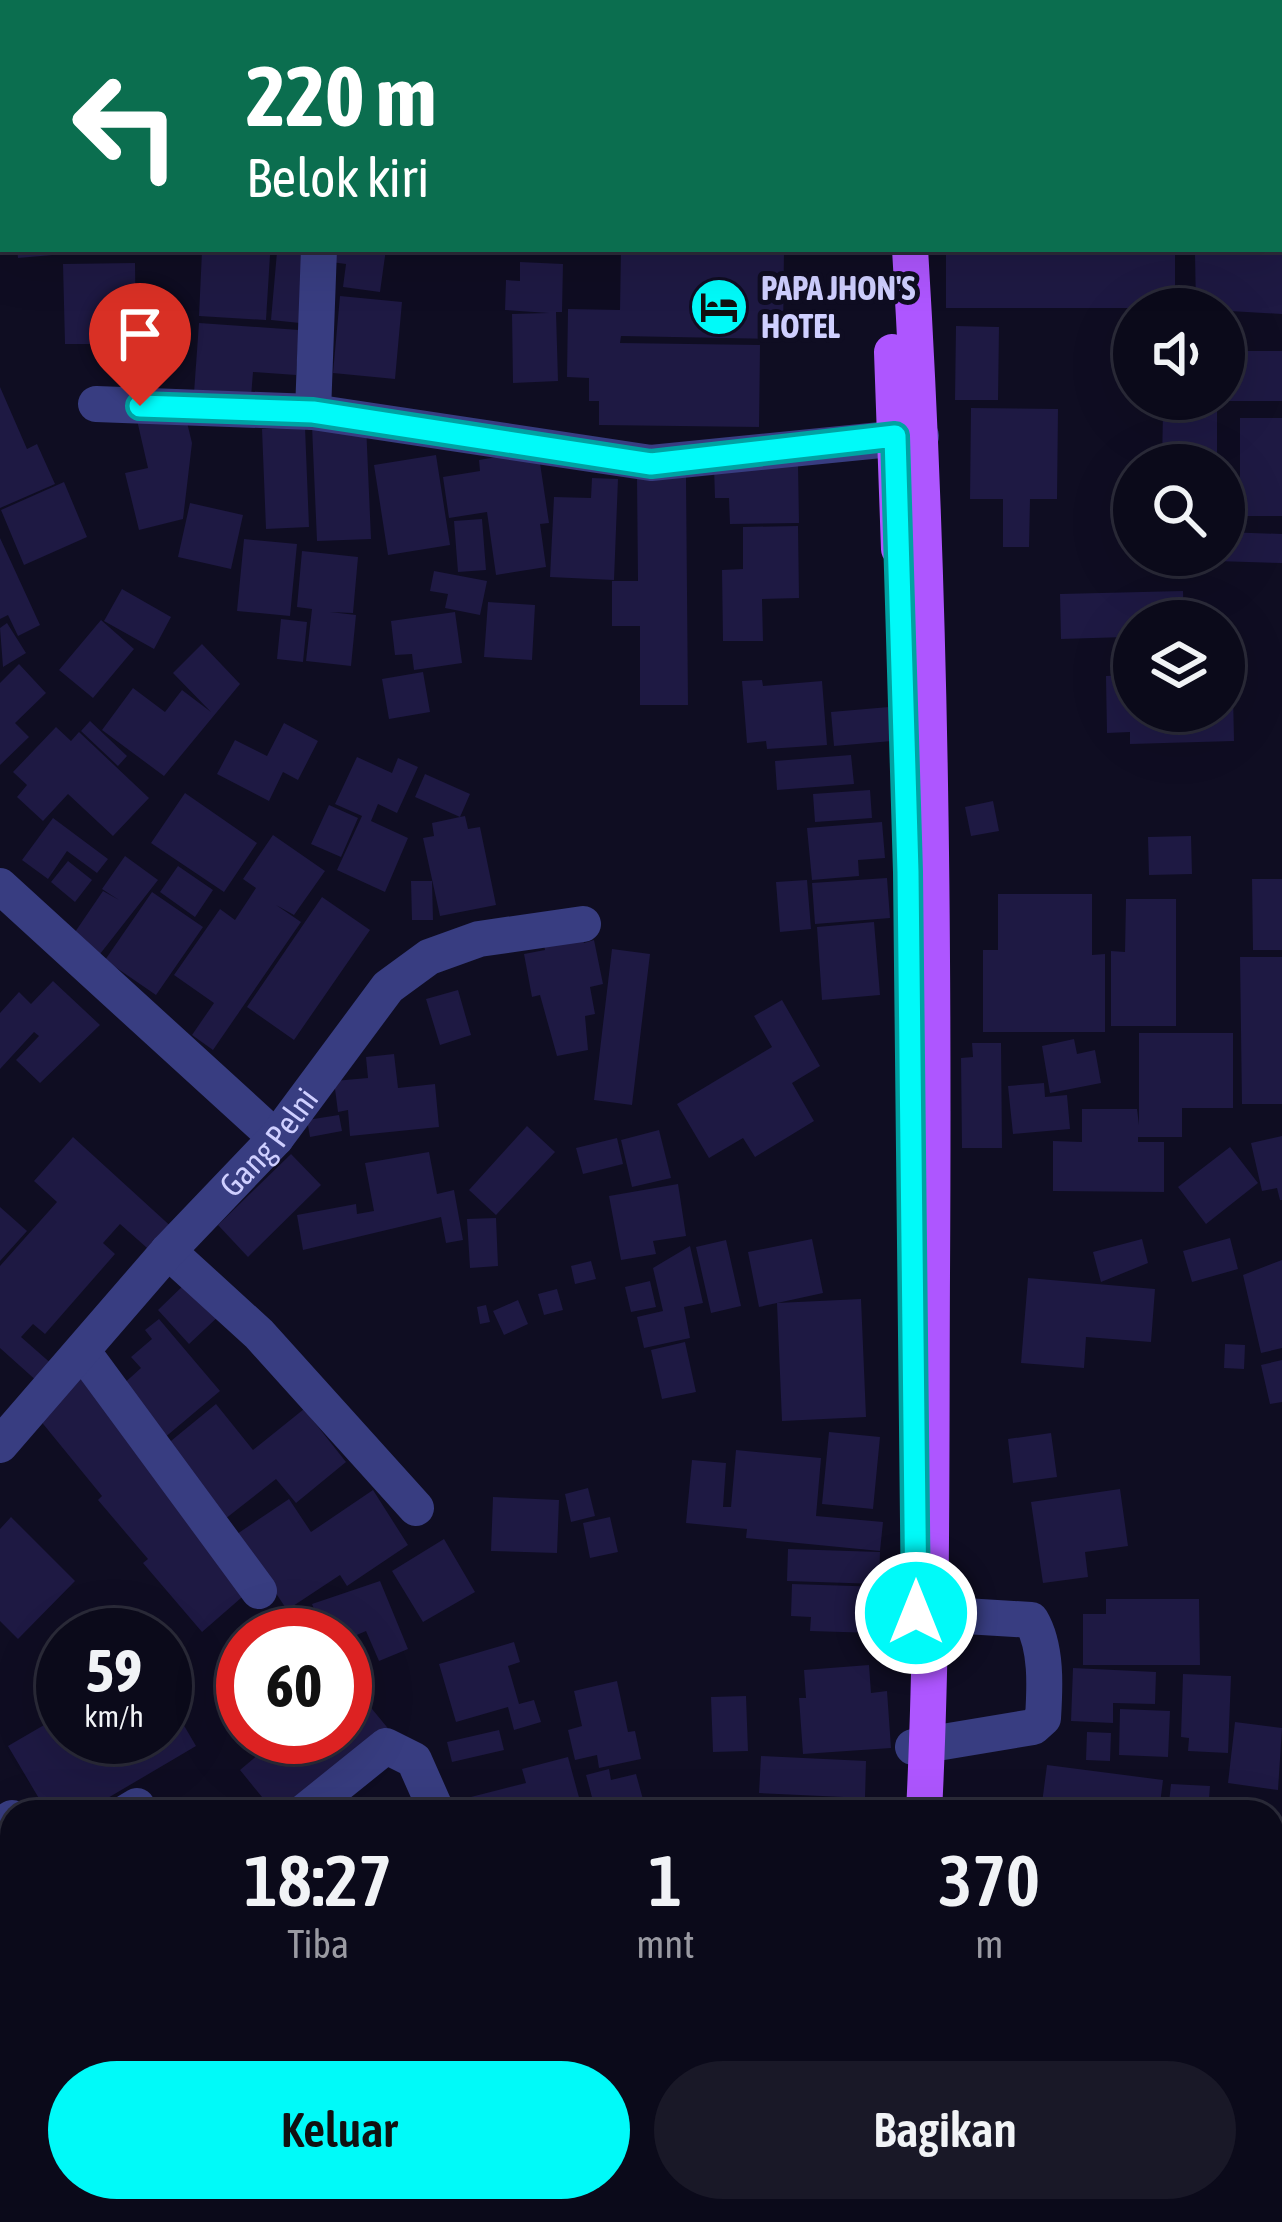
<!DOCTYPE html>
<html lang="id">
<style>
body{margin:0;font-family:"Asap Condensed",sans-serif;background:#191827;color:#f1f3f6;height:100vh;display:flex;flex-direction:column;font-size:45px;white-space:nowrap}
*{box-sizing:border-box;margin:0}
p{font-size:39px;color:#9a9aa2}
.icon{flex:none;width:66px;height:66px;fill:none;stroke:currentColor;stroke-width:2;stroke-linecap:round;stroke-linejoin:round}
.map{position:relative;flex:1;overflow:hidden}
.side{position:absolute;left:0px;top:1800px;width:1284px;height:423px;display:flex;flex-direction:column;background:#0b0a1a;border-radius:36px 36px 0 0;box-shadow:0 12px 48px #0002,0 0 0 3px #2b2b39}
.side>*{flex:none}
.guide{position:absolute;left:0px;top:0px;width:1284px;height:252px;box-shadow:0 12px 48px #0002,0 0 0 3px #2b2b39;background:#0b6e4f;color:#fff;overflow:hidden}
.buttons{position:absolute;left:1113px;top:288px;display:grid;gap:24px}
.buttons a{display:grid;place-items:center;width:132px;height:132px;border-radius:50%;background:#0b0a1a;box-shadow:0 12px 48px #0002,0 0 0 3px #2b2b39;font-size:60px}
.speed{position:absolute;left:36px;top:1608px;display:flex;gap:24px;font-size:60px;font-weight:700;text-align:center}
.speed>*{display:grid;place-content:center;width:156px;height:156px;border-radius:50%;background:#0b0a1a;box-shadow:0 12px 48px #0002,0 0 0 3px #2b2b39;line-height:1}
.speed small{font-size:30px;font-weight:400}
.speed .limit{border:18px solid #d22;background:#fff;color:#111}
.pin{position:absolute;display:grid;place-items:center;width:102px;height:102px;color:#fff;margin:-123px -51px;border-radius:50% 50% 50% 0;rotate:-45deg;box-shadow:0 0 12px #0007}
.pin .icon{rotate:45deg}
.me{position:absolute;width:132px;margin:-66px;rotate:0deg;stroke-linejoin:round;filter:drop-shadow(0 0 9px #0008)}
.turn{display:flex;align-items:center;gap:42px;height:252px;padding:0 48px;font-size:54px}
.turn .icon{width:156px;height:156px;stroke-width:2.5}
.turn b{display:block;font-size:84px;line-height:102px}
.eta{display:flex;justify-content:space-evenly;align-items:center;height:204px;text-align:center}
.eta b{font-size:72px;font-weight:600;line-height:84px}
.button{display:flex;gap:24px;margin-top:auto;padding:24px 48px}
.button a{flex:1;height:138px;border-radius:72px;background:#00faf9;color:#111;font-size:48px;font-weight:600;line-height:138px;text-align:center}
.button a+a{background:#191827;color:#f1f3f6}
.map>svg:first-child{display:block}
.building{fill:#1e1943}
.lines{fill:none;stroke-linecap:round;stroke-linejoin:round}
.minor{stroke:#383d81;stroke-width:36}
.major{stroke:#ae56ff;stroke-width:36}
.route-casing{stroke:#00a2a2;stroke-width:30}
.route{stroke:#00faf9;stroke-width:21}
.labels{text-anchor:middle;stroke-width:10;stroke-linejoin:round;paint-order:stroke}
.poi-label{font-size:33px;font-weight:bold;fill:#cfcfff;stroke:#0f0d22;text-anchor:start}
.street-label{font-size:33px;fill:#cfcfff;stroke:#0f0d22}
</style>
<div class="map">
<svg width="1282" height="2222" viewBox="0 0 1282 2222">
<rect width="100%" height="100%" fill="#0f0d22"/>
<!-- building -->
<path class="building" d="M17,249h70v3l-69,6z
M332,249h54l-6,43 -37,-5 3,-23 -15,-2z
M621,249h163l-1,90 -162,-3 -1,7 140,2 -1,82 -160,-2v-24h-10v-23l-22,-1 1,-68 52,1z
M946,249h229v59h-229z
M202,251l68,4 -4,65 -67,-4z
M277,252l28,2 -5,69 -29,-3z
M1282,252v62l-86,-5 -1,-56z
M520,262l43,2 -1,48h-6l2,69 -45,2 -1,-69 37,-1 -44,-3 1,-30 14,1z
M135,263l1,81h-71l-2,-80z
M340,296l62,6 -7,77 -62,-6z
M199,323l100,7 -3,45 -43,-3 -2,25 -57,-4z
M956,326l43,1 -1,73h-43z
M1224,351h58v50h-58z
M0,387l27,62 10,-5 18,40 -55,24z
M971,408l87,1 -1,90h-27l-1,48h-26v-48h-33z
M184,410l8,33 -9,76 -44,11 -14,-57 23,-5 -11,-48z
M1163,410l54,1v54h-55z
M1240,418h42v98h-42z
M366,424l5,115 -54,2 -5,-115z
M305,427l4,100 -43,2 -4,-100z
M538,450l11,73 -9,1 6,43 -50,8 -9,-63 -38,6 -6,-41 37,-6 -1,-11z
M436,455l14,90 -62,10 -14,-90z
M798,465l1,58 -69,1 -1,-26h-14l-1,-32z
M637,477h49l2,228h-48v-79h-28v-45h26z
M592,478l26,1 -4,101 -64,-3 4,-80 37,1z
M64,482l23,55 -63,28 -23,-55z
M190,503l53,12 -12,54 -53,-12z
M482,519l4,51 -28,2 -4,-51z
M798,526l1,72 -37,1 1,42h-40l-1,-71 21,-1v-42z
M1224,532l58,2v29l-99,-3v-5h41z
M0,538l40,87 -22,11 -10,-21 -8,4z
M244,539l53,5 -7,72 -53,-5z
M302,551l56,6 -5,56 -23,-1 26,3 -5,51 -45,-5 6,-52 -15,-2z
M434,571l53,10 -7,34 -35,-7 3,-14 -18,-3z
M122,589l49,28 -17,32 -50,-28z
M1183,591l1,30h-50v90h90v-63l8,-1 2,94 -104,3v-12l-23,1 -1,-57 22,-1 -2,-38 -65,2 -1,-45z
M488,602l47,3 -3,55 -48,-3z
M455,612l7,51 -48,7 -2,-16 -17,1 -4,-34z
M281,619l26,3 -4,40 -26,-3z
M101,620l33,29 -41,49 -34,-28z
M7,623l19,30 -23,14 -3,-39z
M202,644l38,40 -76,92 -62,-46 31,-42 32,24 17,-22 29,22 -38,-39z
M19,664l27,29 -31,30 14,14 -29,28v-82z
M423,672l7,40 -41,7 -7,-40z
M762,680l1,6 59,-5 5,64 -60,4 -1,-8 -19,2 -5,-62z
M889,707l3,34 -58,5 -3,-34z
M90,721l37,35 -9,10 -37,-35z
M284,723l34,18 -20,39 -15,-8 -14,29 -52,-27 18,-34 32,16z
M56,727l15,14 8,-9 70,66 -36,38 -45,-42 -25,27 -26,-24 10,-12 -14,-13z
M851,755l3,29 -77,6 -2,-29z
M357,757l35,16 6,-15 20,9 -21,46 -19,-9 -7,17 37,17 -23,54 -48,-22 25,-54 -27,-12z
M425,774l45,20 -10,23 5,-1 3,13 12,-2 16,78 -56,11 -17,-78 11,-2 -2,-13 28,-6 -45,-20z
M870,790l2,28 -57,4 -2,-28z
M185,793l72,50 -33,49 -73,-49z
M993,801l6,30 -28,5 -6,-29z
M329,805l29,13 -17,39 -30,-13z
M53,818l55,41 -11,14 -30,-22 -19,28 -26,-19z
M882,822l3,36 -27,2 1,16 -47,4 -5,-52z
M273,835l52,36 -31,44 -18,-10 25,17 -88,128 -21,-15 22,-32 -40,-28 46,-66 15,11 21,-32 -13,-9z
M1191,836l1,38 -43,1 -1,-38z
M125,856l33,24 -58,74 -27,-19 30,-44 16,9 -17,-11z
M68,861l24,19 -17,22 -24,-20z
M178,866l35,24 -18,27 -35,-25z
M887,878l3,40 -75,6 -3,-41z
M1252,879h30v71h-29z
M807,880l4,49 -31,3 -4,-50z
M411,881h21l1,39h-21z
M152,892l51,35 -47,68 -51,-35z
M998,894h94v61l13,-1v78h-122v-82h15z
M322,897l48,33 -76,110 -47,-33z
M1126,899h50v127h-65v-75l14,1z
M874,922l6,73 -58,5 -5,-73z
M581,928l3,15 10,-3 9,44 -13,3 5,27 -10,2 3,34 -31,6 -17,-61 -8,2 -8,-43 21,-4 -3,-15z
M612,949l38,5 -18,151 -38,-5z
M1240,957h42v147h-40z
M53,981l47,44 -60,58 -24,-23 23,-24 -5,-4 -34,37v-56l19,-21 12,12z
M458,990l13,45 -31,10 -14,-46z
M782,1000l38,66 -28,17 22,38 -59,36 -12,-19 -34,20 -32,-54 95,-57 -18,-31z
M1139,1033h94v75h-51v29h-44v5h26v50l-111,-1v-50l29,1v-33h55l2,16z
M1074,1039l3,15 18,-4 6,33 -51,10 -8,-47z
M972,1043h29l1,105h-40l-1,-90 12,-1z
M394,1054l4,34 37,-4 4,43 -89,9 -2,-26 -10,2 -4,-31 34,-3 -2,-21z
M1044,1083l1,14 22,-2 3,34 -57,5 -5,-48z
M339,1115l3,16 -32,6 -3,-17z
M527,1126l28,26 -59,63 -27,-25z
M659,1130l12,48 -39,9 -11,-47z
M1282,1136v64h-2l-3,-12 -15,3 -11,-48z
M73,1137l103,94 -21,24 -35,-31 -17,19 12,11 -70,80 -12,-10 -12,13 33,29 -15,17 -39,-35v-82l57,-64 -23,-21z
M617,1138l6,26 -40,10 -7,-26z
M1230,1147l28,36 -52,41 -28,-37z
M429,1152l8,42 17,-4 9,50 -17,3 -5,-26 -138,33 -6,-35 59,-11 1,10 17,-3 -9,-48z
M291,1154l30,31 -73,72 -30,-32z
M678,1184l8,52 -33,5 3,13 -35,6 -12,-64z
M0,1207l27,24 -27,30z
M496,1218l2,48 -28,2 -3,-49z
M1230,1238l8,31 -46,13 -9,-31z
M812,1239l11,54 -64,14 -11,-55z
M1142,1239l6,24 -47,19 -8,-30z
M726,1240l15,66 -30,7 -15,-66z
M690,1246l13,57 -19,4 6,31 -46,10 -7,-31 26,-6 -10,-43z
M1282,1260v88l-21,5 -18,-78z
M591,1261l5,18 -21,5 -4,-18z
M1028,1278l127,11 -4,53 -65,-5 -2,31 -63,-5z
M190,1279l32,34 -33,31 -31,-34z
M650,1281l6,26 -25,5 -6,-25z
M557,1289l6,21 -19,5 -6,-21z
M861,1299l5,118 -84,4 -5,-118z
M518,1300l10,24 -24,11 -11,-24z
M486,1305l4,17 -10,2 -3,-17z
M159,1319l61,72 -57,48 -43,-52 21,-19 -10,-11 21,-18 -7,-9z
M685,1342l11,50 -34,7 -11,-49z
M1225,1344l20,1 -1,24 -20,-1z
M1282,1360v42l-12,2 -9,-39z
M85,1371l164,220 -47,41 -59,-69 5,-4 -50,-59 4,-4 -67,-82z
M216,1404l37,46 51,-41 42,53 -50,41 -20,-24 -51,40 -59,-74z
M829,1432l51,5 -7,72 -51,-5z
M1051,1433l6,44 -44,6 -5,-44z
M736,1450l85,8 -5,58 67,6 -3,29 -134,-13 1,-9 -61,-6 6,-63 34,3 -3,44h8z
M588,1488l7,28 -24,6 -6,-28z
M1120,1489l8,57 -43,6 3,25 -45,6 -12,-81z
M373,1490l35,55 -61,41 -7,-11 -53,35 -50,-76 52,-35 22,33z
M493,1497l66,3 -2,53 -66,-2z
M11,1517l64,64 -57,58 -18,-18v-92z
M610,1517l8,35 -28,6 -7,-35z
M444,1539l31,53 -52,30 -31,-51z
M788,1549l92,3 -1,32 -92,-3z
M380,1581l28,68 -29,12 -13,-30 -21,9v-5h-20l-13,-31z
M792,1584l91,3 -1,32h-7v14l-65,-2 1,-14 -20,-1z
M1106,1599h93l1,66h-117v-51h23z
M514,1642l6,20 -12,4 11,38 15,-4 7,22 -27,8 -6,-23 -52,15 -17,-58z
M869,1665l2,28 16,-2 4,57 -88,6 -4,-56h7l-2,-28z
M1073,1668l83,4 -1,32 -42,-1v20l-42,-2z
M1183,1674l48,2 -3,77 -40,-2 1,-13 -8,-1z
M349,1681l42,51 -94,80h-53l18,-15 -22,-27 20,-17 -14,-16h99z
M617,1681l11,51 7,-1 6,28 -42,9 -2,-13 -22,5 -7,-30 14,-4 -8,-35z
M165,1693l31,53 -112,66h-37l-39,-66 55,-32v23h102z
M746,1696l2,55 -35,1 -2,-55z
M1120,1709l50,2 -2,46 -49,-2z
M1235,1722l47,6 -4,62 -50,-7z
M499,1730l5,20 -52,12 -5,-20z
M1087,1732l24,1 -1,28 -24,-1z
M761,1756l105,5 -1,37 -106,-5z
M568,1757l15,55h-112l-4,-14 59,-15 -4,-14z
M1047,1765l116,15 -4,32h-84l-33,-9z
M609,1769l2,11 25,-6 8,29 -25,9h-23l-10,-37z
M1171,1784l39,2 -2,26h-40z
M1217,1799l40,3 -1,10h-40z
M353,1801l7,9 8,-7 6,9h-36z
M822,1803l35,2v7h-35z
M0,1950l11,17 -11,7z
M0,2144l12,18v7l-12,8z
M391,2211h66l1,2 -65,9z
M678,2211h32l-1,11h-31z
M716,2211h110v11h-110z"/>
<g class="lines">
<!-- minor -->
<g class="minor">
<path d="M330,0l1,3"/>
<path d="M1281,83l1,1"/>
<path d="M96,404l217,8 338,51 270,-27"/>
<path d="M313,412l6,-163"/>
<path d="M0,886l276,252"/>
<path d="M168,1251l91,83 157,174"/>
<path d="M83,1352l176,239"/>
<path id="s1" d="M0,1445l168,-194 108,-113 112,-151 41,-30 50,-18 104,-15"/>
<path d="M913,1747l120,-20 10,-9c2,-31 4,-71 -12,-98l-115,-7"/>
<path d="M127,1812l10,-6"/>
<path d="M304,1812l82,-66 28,14 23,52"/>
<path d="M0,1825l12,-7"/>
<path d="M1272,1912l10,2"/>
<path d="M559,2211l4,11"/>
<path d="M61,2222l36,-11"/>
</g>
<!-- major -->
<path class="major" d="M879,0v3
M910,249c21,341 24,685 22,1027 -1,178 1,358 -8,536
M892,352l7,197
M0,1884l12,19
M161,2211l3,11
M882,2222l2,-11"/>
</g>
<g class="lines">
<defs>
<path id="route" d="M140,406l173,6 338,52 244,-28 13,436 8,741"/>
</defs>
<!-- route casing -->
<use href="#route" class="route-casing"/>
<!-- route -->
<use href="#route" class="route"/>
</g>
<!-- icons -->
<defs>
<symbol id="hotel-disc" viewBox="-11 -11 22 22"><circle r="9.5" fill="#00faf9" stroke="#0f0d22"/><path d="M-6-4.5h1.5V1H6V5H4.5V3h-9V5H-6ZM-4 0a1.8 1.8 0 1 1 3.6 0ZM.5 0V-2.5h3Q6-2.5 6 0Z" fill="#111"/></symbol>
</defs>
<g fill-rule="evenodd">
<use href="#hotel-disc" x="686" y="274" width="66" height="66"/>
</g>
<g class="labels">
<!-- poi labels -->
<g class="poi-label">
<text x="761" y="300">PAPA JHON'S<tspan x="761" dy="38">HOTEL</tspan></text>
</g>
<!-- street labels -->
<g class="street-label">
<text dy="12" stroke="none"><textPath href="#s1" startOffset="405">Gang Pelni</textPath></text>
</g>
</g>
</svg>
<div class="buttons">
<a><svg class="icon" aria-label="sound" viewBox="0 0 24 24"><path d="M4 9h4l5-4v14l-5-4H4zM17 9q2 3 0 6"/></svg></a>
<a><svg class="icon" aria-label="search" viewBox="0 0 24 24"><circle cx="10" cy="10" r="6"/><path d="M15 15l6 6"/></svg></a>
<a><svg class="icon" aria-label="layers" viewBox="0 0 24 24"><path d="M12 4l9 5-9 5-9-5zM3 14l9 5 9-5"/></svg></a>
</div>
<div class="speed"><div>59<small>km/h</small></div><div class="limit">60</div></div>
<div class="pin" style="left:140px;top:406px;background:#d93025"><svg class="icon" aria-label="arrive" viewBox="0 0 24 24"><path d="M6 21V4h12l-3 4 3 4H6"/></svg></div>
<svg class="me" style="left:916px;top:1613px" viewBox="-20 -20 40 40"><circle r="17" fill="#00faf9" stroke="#fff" stroke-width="3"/><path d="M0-11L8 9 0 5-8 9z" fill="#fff"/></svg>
<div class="guide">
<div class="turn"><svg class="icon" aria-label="left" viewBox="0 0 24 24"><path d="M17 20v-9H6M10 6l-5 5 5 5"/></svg><div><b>220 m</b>Belok kiri</div></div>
</div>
<section class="side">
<div class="eta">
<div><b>18:27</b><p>Tiba</p></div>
<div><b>1</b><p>mnt</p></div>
<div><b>370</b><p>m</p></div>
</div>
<div class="button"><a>Keluar</a><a>Bagikan</a></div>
</section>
</div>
